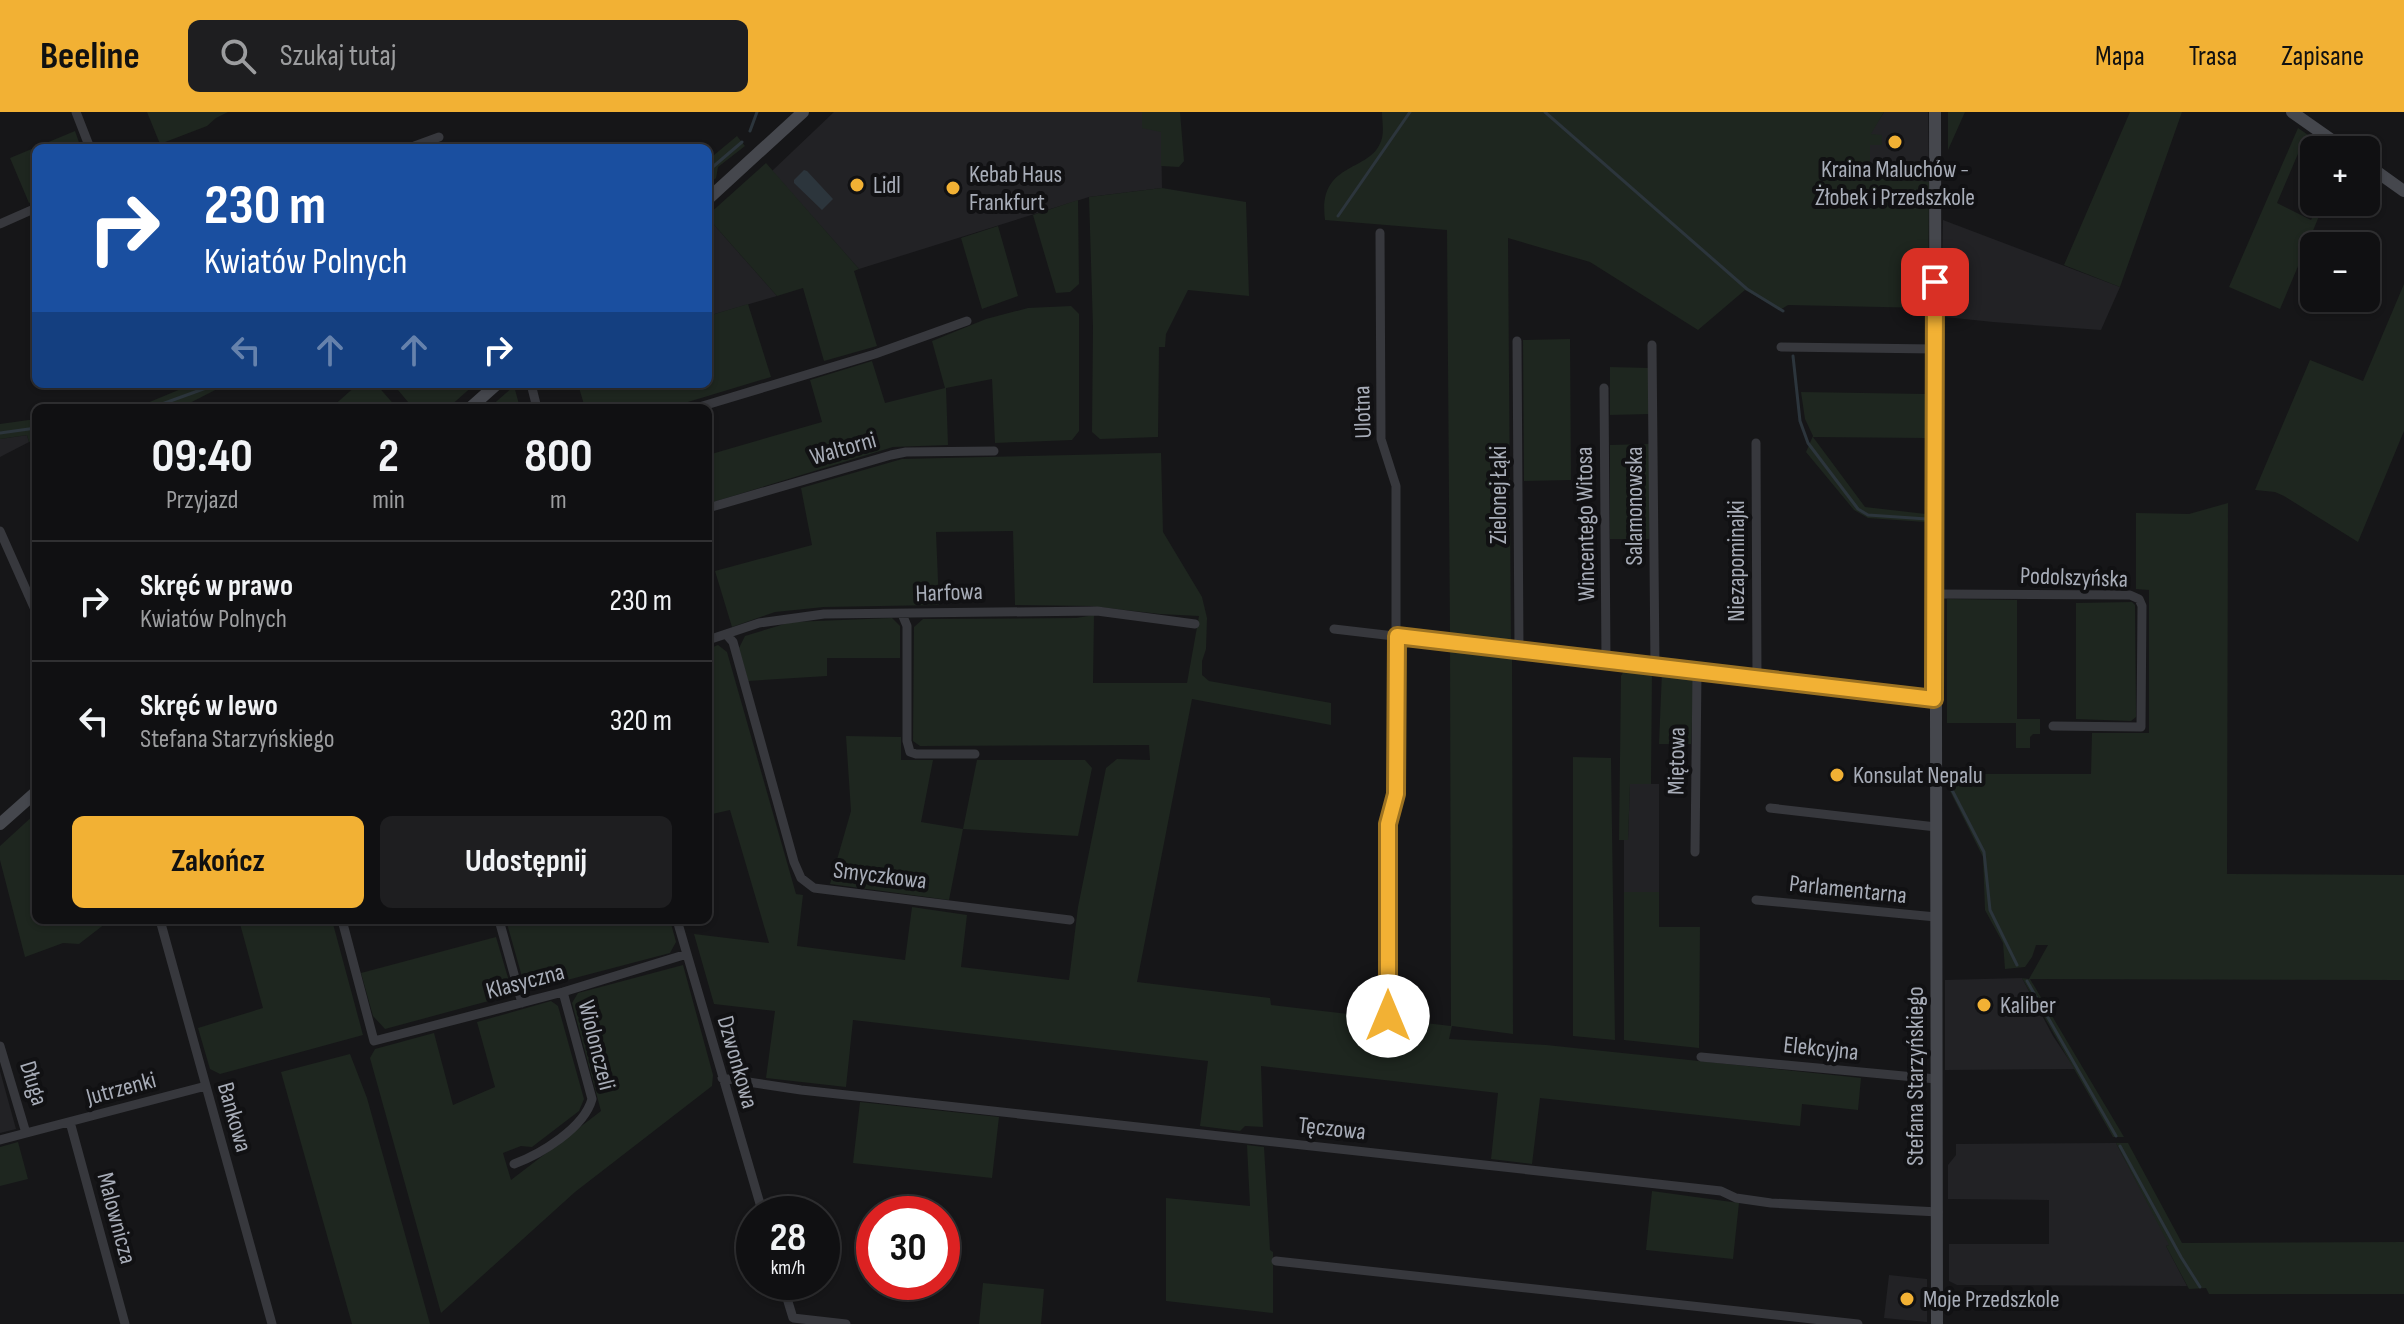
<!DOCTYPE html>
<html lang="pl">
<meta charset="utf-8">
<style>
body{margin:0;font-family:"Sofia Sans Condensed",sans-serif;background:#1e1e20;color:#f1f3f6;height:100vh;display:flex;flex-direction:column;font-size:30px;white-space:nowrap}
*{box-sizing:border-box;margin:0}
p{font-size:26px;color:#9c9d9f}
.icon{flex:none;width:44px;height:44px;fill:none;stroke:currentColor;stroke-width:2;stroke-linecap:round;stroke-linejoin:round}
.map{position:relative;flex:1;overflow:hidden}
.details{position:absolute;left:32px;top:292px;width:680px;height:520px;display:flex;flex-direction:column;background:#101012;border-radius:12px;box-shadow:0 2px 6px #0004,0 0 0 2px #303032}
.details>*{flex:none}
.hud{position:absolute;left:32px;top:32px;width:680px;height:244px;border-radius:12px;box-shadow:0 2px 6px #0004,0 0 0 2px #303032;background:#1a4fa0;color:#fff;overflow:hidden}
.controls{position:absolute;left:2300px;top:24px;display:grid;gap:16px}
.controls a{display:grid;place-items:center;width:80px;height:80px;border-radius:12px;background:#101012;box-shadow:0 2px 6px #0004,0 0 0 2px #303032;font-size:40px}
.speed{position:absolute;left:736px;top:1084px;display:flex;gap:16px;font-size:40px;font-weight:700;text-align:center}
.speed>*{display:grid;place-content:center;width:104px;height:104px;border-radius:50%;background:#101012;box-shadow:0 2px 6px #0004,0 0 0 2px #303032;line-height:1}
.speed small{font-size:20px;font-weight:400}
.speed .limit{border:12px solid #d22;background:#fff;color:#111}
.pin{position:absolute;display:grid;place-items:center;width:68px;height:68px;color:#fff;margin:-34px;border-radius:16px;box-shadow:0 4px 12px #0006}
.me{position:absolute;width:88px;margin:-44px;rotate:0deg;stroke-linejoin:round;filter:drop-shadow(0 0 6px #0008)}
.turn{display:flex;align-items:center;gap:28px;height:168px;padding:0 40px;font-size:36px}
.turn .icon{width:104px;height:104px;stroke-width:2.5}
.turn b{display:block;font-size:56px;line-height:68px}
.lanes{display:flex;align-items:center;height:76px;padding:0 40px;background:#0003;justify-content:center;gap:40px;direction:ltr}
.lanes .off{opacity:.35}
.eta{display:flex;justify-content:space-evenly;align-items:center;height:136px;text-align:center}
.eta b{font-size:48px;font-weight:700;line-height:56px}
.cta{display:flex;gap:16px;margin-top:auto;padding:16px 40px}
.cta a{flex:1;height:92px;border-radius:12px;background:#f2b134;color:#111;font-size:32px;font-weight:700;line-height:92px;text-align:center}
.cta a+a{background:#1e1e20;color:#f1f3f6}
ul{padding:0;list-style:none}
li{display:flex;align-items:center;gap:24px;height:120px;padding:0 40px;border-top:2px solid #303032}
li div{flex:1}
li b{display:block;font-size:30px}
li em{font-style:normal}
header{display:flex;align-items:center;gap:48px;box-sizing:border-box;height:112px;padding:0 40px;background:#f2b134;color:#111}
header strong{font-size:38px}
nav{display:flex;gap:44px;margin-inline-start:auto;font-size:28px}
.search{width:560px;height:72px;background:#1e1e20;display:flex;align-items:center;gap:20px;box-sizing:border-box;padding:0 28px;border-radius:12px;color:#9c9d9f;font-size:30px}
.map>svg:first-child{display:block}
.built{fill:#222225}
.green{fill:#1e261f}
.water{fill:#2c353c}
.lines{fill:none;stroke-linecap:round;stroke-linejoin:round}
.stream{stroke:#2c353c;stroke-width:3}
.street{stroke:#37383d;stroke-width:9}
.secondary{stroke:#45474d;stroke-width:12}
.route-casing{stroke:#9d7322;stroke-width:20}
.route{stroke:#f2b134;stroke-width:14}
.poi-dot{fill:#f2b134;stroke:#111113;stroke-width:3}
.labels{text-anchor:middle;stroke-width:8;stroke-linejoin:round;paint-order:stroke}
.poi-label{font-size:24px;fill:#a8adb8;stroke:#111113;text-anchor:start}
.street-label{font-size:24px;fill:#a8adb8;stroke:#111113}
</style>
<header>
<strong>Beeline</strong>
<div class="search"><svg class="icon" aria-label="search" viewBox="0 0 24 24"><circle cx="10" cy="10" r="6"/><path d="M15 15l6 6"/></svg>Szukaj tutaj</div>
<nav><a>Mapa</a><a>Trasa</a><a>Zapisane</a></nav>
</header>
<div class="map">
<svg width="2404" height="1212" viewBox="0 0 2404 1212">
<rect width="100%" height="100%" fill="#161618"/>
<!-- built -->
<path class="built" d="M834,0h323l4,20 1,56 -73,9 -230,72 -87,-98z
M1884,0h44l1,70 -66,-9v-28z
M708,106l69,78 -69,20z
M1943,108l177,67 -19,43 -108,-8 -48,-5 -4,-3z
M27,323l2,7 -29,15v-18z
M1630,672h29v108h-35v-52l4,-1z
M2022,866l31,58 22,33 -130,1v-90z
M0,959l16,58 -16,4z
M2116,1031l54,102 -4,1 21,40 -230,-1 -8,-4v-37h100v-44l-101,-1v-34l8,-10v-11z
M1889,1163l38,4v43l-43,-4z"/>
<!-- green -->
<path class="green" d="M147,0h81l-12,6 -9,8 -47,18z
M1142,0h38l4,49 -5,6 -18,-1v-34l-19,-4z
M1382,0h502l-13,22 11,1v10h-12v18h22v9l-29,-6v6l66,10 -1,126 -140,-3 -8,5 -35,-20 -47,40 -108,-68 -82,-24 3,405 -61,-7 -3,-406 -122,-10c-8,-61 48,-46 57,-82 2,-8 0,-18 0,-26z
M1948,0h17l-17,38z
M2130,0h52l-62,175 -56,-22z
M2298,16l16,11 -11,3 -26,61 34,17 8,-18h6l-45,107 -51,-22z
M75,19l6,17h-45v52l-7,3 -19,-45z
M737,24l8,10 -27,21 -2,11 -8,7v-25z
M766,51l93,106 -5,2 23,75 -53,15 -21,-73 -26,8 -69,-78v-3z
M1162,76l84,14 3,94 -61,-6 -22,44 -1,13h-6l-1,90 -58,2 -8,-7 1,-105 -4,-130z
M1078,88l1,84 -9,8 -14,1 -23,-78z
M998,114l20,70 -36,13 -21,-71z
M2404,172v147l-46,111 -74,-46 -9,-4 -20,-2 55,-130 53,21z
M748,192l23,73 -103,31h-83l-7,-24h130v-68z
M1071,194l8,8v117l-7,9 -77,3 -3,-64 -46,9 2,57 -55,2 -183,56 -2,-48 114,-33 -12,-42 62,-19 13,42 60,-15 -13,-47 54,-22 42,-11z
M1570,227l1,141 -47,1 -1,-141z
M1610,255l39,1v46l-39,1z
M193,272h34l-47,24h-45z
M358,272h18l21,24h-66z
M393,272h82l-27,24h-35z
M514,274l6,22h-31z
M1801,280l125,2v44l-113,-1 52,70 61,7 -1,8 -57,-4 -14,-8 -48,-58 7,-16 -8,-17z
M36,307v20l-7,3 -2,-7 -27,4v-15z
M1649,332v95h-39v-94z
M1161,341l2,79 39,65 5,21 -1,31 -4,12v14l7,6 122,22v22l-139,-26 -55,283 133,16 1,7 180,21 -1,-380 62,11 1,377 -61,-8 -3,13 97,6 315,33 -3,32 -56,-6 -2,22 -260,-28 -8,66 -41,-5 7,-66 -237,-27 2,61 -18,-1 -5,5 -40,-5 8,-65 -355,-41 -7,67 -80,-9 9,-67 -61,-7 -20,-70 75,9 -39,-133 -22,5v-166l10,-4 9,7 69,242 7,1 -6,51 108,14 7,-53 55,8 -6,52 108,13 9,-73 28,-139 11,-9 33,1 -1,-15 -229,1 -7,-5 1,-114 9,-8 153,-1 18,-3 -1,68h94l12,-67 -39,-2 -70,-8 -75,-1 -2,-74 -77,1 3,73 -115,2 -49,5 -43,15 -17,-56 97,-26 -11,-57 101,-29z
M2228,391l-1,371 177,1v105l-374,-1 94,158h-11l-91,-159 7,1 19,-34h-12l-4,12 -7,10 -20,2 -2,-26 -18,-33 -2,-53 -36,-72v-11h144l1,-41h57v-143l-13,-1v-76l53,1z
M1947,487l70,1v119h23v15h-7l-3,3v11h-14v-25h-69z
M2132,490l3,3 1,112 -5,4 -55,-2v-116z
M892,506l8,8v32h-73v18l-79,5 -9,-33 6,-12 46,-14z
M1626,555l21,2 5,3 -1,112h-21l-2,56h-9l2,-164z
M1662,559l32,4 -3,69h-32z
M846,624l55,1v23h32l-12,62 42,7 14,-69h108l7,8 -14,68 -115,-7 -14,71 -119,-16 21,-73z
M1573,645l38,1 4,282 -42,-4z
M36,701v107h74l-31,24 -16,-1 -38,14 -25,-97v-14z
M1624,780h35v35h41l-1,121 -75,-8z
M239,808h93l31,115 -143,39 -10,-5 -12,-41 65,-20z
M506,808h164l6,22 -6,11 -137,36 -9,-5z
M496,825l15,51 -4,8 -122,33 -12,-13 -12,-43z
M683,853l30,110 -1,11 -137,106 -134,121 -71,-255 5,-9 59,-16 19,72 42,-18 -18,-65 74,-21 7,5 26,93 -5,12 -47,36 -11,-1 -18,7 8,27 90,-69 -29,-108 6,-10z
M350,942l17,44 63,226h-78l-71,-252z
M860,990l139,15 -7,61 -139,-15z
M18,1030l10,37 -28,7v-39z
M2116,1031h12l54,100 222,-1v52h-195l-3,-6 -17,1 -23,-43 3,-1z
M1247,1033l17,2 6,103 3,2v61l-107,-12v-103l84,8z
M1652,1079l87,12 -6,56 -87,-9z
M983,1171l61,6 -3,35h-62z"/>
<!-- water -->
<path class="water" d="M804,58l3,1 26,28 -11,11 -28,-27v-3z"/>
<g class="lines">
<!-- stream -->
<path class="stream" d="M1545,0l202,177 36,22
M750,19l7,-19
M708,59l34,-29
M1338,104l72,-104
M1793,244l7,65 8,22 50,66 10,6 59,4
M151,296l66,-24
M0,321l36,-5
M1951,676l33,64 6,58 27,55
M2027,869l89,155
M2120,1034l61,111 19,30"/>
<!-- street -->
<path class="street" d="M76,0l14,36
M409,36l30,-11
M0,112l36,-16
M1380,121l1,206 15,47v308l-8,30v192
M1517,229l2,308
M1652,233l3,322
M1781,235l154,2
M531,272l6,24
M1604,276l2,272
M696,296l179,-54 92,-33
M1756,331l1,236
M708,396l183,-53 15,-3 88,-1
M0,419l36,81
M1935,482l195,1 9,4 3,7 -1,121 -88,-1
M902,502l5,12v115l3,11 6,2h59
M1334,517l600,70
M726,522l7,8 61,220 7,16 13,10 256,32
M708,528l51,-17 65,-9 273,-3 98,13
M1770,696l166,19
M1695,740l2,-180
M1756,788l180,17
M160,808l112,404
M342,808l32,121 189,-49 124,-38
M499,808l23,83
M677,808l86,294
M0,934l26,87
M1701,945l235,22
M722,966l79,12 920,101 15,7 35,5 167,9
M70,1010l55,202
M0,1028l206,-54
M514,1052c27,-10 70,-36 78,-65l-29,-107
M1276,1149l582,63
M782,1170l11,36 53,6"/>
<!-- secondary -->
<path class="secondary" d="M1935,0l2,1212
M2292,0l54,38
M2366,52l38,27
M708,87l95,-87
M470,296l27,-24
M0,712l36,-32"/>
</g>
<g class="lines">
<defs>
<path id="route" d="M1388,904v-192l8,-30 1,-158 537,63 1,-417"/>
</defs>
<!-- route casing -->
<use href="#route" class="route-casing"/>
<!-- route -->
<use href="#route" class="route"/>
</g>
<!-- markers -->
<g class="poi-dot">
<circle cx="1895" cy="30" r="8"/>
<circle cx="857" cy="73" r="8"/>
<circle cx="953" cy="76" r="8"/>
<circle cx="1837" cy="663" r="8"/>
<circle cx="1984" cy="893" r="8"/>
<circle cx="1907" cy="1187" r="8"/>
</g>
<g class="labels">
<!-- poi labels -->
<g class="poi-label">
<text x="1895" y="65" text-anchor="middle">Kraina Maluchów -<tspan x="1895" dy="28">Żłobek i Przedszkole</tspan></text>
<text x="969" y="70">Kebab Haus<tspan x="969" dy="28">Frankfurt</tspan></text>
<text x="873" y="81">Lidl</text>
<text x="1853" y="671">Konsulat Nepalu</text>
<text x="2000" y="901">Kaliber</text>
<text x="1923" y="1195">Moje Przedszkole</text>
</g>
<!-- street labels -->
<g class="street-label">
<text transform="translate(1362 300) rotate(-92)" y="8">Ulotna</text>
<text transform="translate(843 336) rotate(-16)" y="8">Waltorni</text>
<text transform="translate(1498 383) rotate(-90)" y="8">Zielonej Łąki</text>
<text transform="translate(1634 394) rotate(-90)" y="8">Salamonowska</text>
<text transform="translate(1585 412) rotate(-91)" y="8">Wincentego Witosa</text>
<text transform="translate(1736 449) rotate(-90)" y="8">Niezapominajki</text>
<text transform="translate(2074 465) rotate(2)" y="8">Podolszyńska</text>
<text transform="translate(949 480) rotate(-2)" y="8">Harfowa</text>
<text transform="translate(1676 649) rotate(-89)" y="8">Miętowa</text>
<text transform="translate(880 763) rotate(7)" y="8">Smyczkowa</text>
<text transform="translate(1848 777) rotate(6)" y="8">Parlamentarna</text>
<text transform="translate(525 869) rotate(-15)" y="8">Klasyczna</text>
<text transform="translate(597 933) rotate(76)" y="8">Wiolonczeli</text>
<text transform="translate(1821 936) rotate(6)" y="8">Elekcyjna</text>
<text transform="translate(738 950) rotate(74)" y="8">Dzwonkowa</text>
<text transform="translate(1915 964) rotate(-90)" y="8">Stefana Starzyńskiego</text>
<text transform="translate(34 971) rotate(73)" y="8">Długa</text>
<text transform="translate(121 976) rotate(-15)" y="8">Jutrzenki</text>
<text transform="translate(235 1005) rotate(74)" y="8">Bankowa</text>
<text transform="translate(1332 1016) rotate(6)" y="8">Tęczowa</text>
<text transform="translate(117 1106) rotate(75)" y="8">Malownicza</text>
</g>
</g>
</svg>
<div class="controls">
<a>+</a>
<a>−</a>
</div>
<div class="speed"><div>28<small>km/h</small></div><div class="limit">30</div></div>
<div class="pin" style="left:1935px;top:170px;background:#d93025"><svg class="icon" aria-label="arrive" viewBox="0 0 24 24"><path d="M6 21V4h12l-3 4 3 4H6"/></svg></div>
<svg class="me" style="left:1388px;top:904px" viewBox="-20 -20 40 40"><circle r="19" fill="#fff"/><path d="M0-13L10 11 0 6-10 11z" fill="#f2b134"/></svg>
<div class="hud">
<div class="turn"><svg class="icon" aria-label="right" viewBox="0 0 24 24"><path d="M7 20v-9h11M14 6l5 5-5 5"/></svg><div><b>230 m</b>Kwiatów Polnych</div></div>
<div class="lanes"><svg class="icon off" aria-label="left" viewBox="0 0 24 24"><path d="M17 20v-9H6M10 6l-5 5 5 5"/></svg><svg class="icon off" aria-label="ahead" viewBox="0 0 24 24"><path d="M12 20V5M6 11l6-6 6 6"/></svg><svg class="icon off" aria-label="ahead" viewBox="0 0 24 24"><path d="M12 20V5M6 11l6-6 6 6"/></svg><svg class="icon" aria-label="right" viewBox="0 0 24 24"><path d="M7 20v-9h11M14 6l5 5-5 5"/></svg></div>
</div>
<section class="details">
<div class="eta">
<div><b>09:40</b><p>Przyjazd</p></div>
<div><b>2</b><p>min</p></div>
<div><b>800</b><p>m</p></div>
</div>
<ul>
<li><svg class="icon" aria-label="right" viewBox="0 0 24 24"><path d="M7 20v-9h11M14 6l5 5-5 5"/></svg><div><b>Skręć w prawo</b><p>Kwiatów Polnych</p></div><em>230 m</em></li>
<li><svg class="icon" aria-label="left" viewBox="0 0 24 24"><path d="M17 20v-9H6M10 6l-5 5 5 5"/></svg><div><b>Skręć w lewo</b><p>Stefana Starzyńskiego</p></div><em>320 m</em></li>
</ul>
<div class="cta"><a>Zakończ</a><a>Udostępnij</a></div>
</section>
</div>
